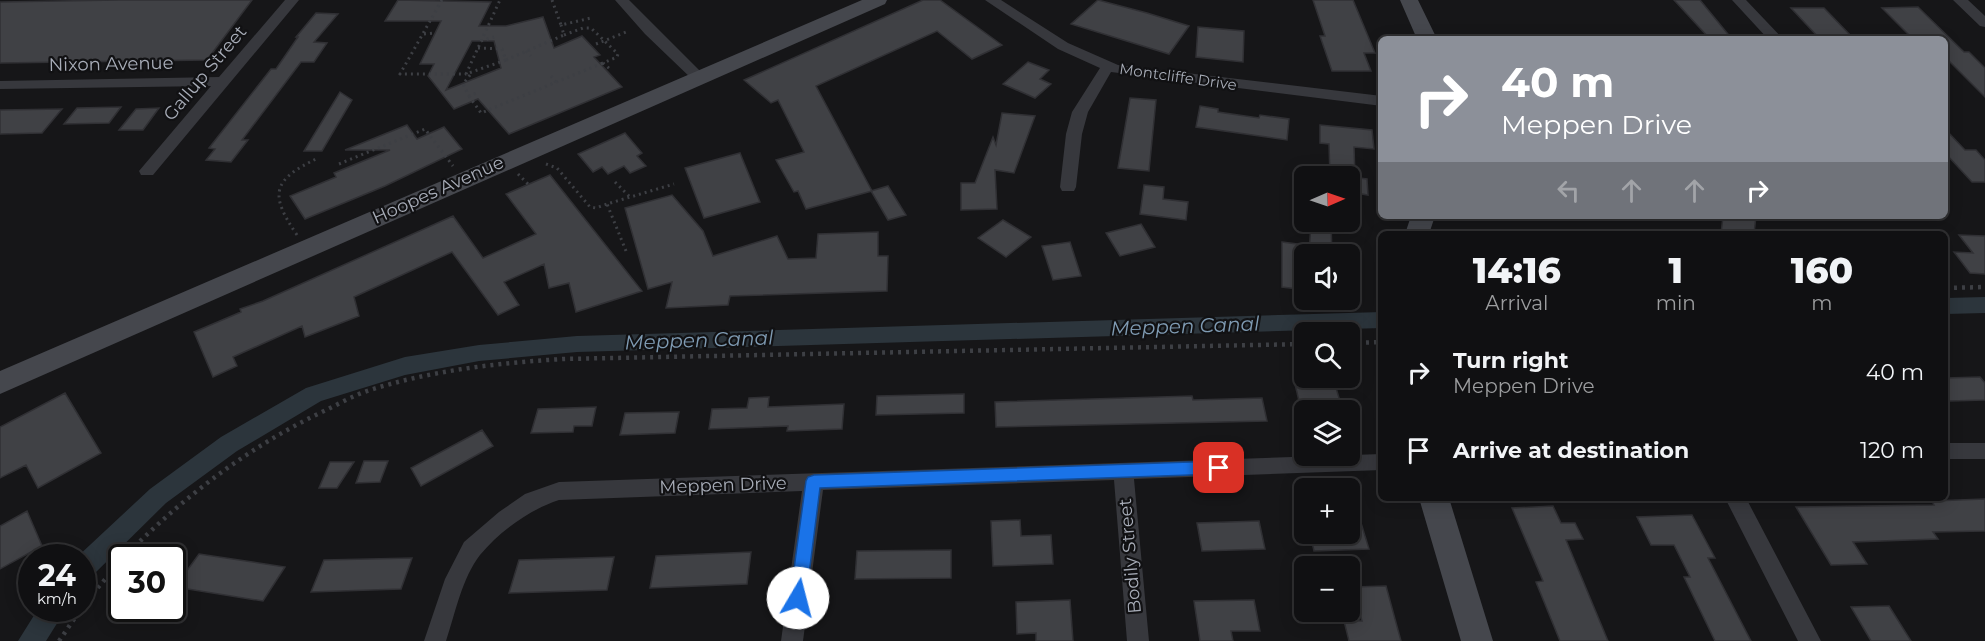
<!DOCTYPE html>
<meta charset="utf-8">
<style>
body{margin:0;font-family:Montserrat,sans-serif;background:#1e1e20;color:#f1f3f6;height:100vh;display:flex;flex-direction:column;font-size:22px;white-space:nowrap}
*{box-sizing:border-box;margin:0}
p{font-size:20px;color:#9c9d9f}
.icon{flex:none;width:33px;height:33px;fill:none;stroke:currentColor;stroke-width:2;stroke-linecap:round;stroke-linejoin:round}
.map{position:relative;flex:1;overflow:hidden}
.panel{position:absolute;left:1378px;top:231px;width:570px;height:270px;display:flex;flex-direction:column;background:#101012;border-radius:9px;box-shadow:0 3px 15px #0003,0 0 0 2px #303032}
.panel>*{flex:none}
.hud{position:absolute;left:1378px;top:36px;width:570px;height:183px;border-radius:9px;box-shadow:0 3px 15px #0003,0 0 0 2px #303032;background:#8c9099;color:#fff;overflow:hidden}
.needle{width:39px;rotate:88deg}
.tools{position:absolute;left:1294px;top:166px;display:grid;gap:12px}
.tools a{display:grid;place-items:center;width:66px;height:66px;border-radius:9px;background:#101012;box-shadow:0 3px 15px #0003,0 0 0 2px #303032;font-size:30px}
.speed{position:absolute;left:18px;top:544px;display:flex;gap:12px;font-size:30px;font-weight:700;text-align:center}
.speed>*{display:grid;place-content:center;width:78px;height:78px;border-radius:50%;background:#101012;box-shadow:0 3px 15px #0003,0 0 0 2px #303032;line-height:1}
.speed small{font-size:15px;font-weight:400}
.speed .limit{border:3px solid #111;border-radius:9px;background:#fff;color:#111}
.pin{position:absolute;display:grid;place-items:center;width:51px;height:51px;color:#fff;margin:-26px;border-radius:12px;box-shadow:0 3px 9px #0006}
.me{position:absolute;width:66px;margin:-33px;rotate:8deg;stroke-linejoin:round;filter:drop-shadow(0 0 4px #0008)}
.turn{display:flex;align-items:center;gap:21px;height:126px;padding:0 24px;font-size:27px}
.turn .icon{width:78px;height:78px;stroke-width:2.5}
.turn b{display:block;font-size:42px;line-height:51px}
.lanes{display:flex;align-items:center;height:57px;padding:0 24px;background:#0003;justify-content:center;gap:30px;direction:ltr}
.lanes .off{opacity:.35}
.eta{display:flex;justify-content:space-evenly;align-items:center;height:102px;text-align:center}
.eta b{font-size:36px;font-weight:800;line-height:42px}
ul{padding:0;list-style:none}
li{display:flex;align-items:center;gap:18px;height:78px;padding:0 24px}
li div{flex:1}
li b{display:block;font-size:22px}
li em{font-style:normal}
.map>svg:first-child{display:block}
.lines{fill:none;stroke-linecap:round;stroke-linejoin:round}
.canal{fill:#2c353c;fill-rule:evenodd}
.building{fill:#404145;stroke:#303034;stroke-width:1.5;fill-rule:evenodd}
.path-far1{stroke:#3d3f44;stroke-width:3;stroke-dasharray:2 4;stroke-linecap:butt}
.path{stroke:#3d3f44;stroke-width:4.5;stroke-dasharray:3 5;stroke-linecap:butt}
.street{fill:#37383d;fill-rule:evenodd}
.secondary{fill:#45474d;fill-rule:evenodd}
.route{fill:#1a73e8;stroke:#114b97;stroke-width:1.5}
.labels{text-anchor:middle;stroke-width:4.5;stroke-linejoin:round;paint-order:stroke}
.far-street-label{font-size:15px;fill:#a8adb8;stroke:#111113}
.street-label{font-size:18px;fill:#a8adb8;stroke:#111113}
.water-label{font-size:20px;font-style:italic;fill:#7f9bb3;stroke:#111113}
</style>
<div class="map">
<svg width="1985" height="641" viewBox="0 0 1985 641">
<rect width="100%" height="100%" fill="#161618"/>
<g class="lines">
<!-- canal -->
<path class="canal" d="M1985,297v16l-39,1v-16z
M1382,312v16l-805,24 -98,9 -74,14 -84,26 -84,50 -71,52 -75,74 -9,3v-22h-6l74,-69 71,-52 85,-49 99,-31 74,-12 98,-9z
M38,609h28l-20,32h-28z"/>
</g>
<!-- building -->
<path class="building" d="M118,0h134l-45,60 -207,3v-61z
M398,0l93,2 -12,24h27l37,-9 11,31 28,-12 18,19 -6,2 28,30 -113,47 -31,-35 -24,10 -26,-33 6,-12h-14l21,-43h-56zM472,41h22l7,27 -55,22z
M923,0h17l62,45 -30,14 -35,-28 -121,55 56,105 -66,18 -8,-18 -4,1 -18,-32 28,-8 -26,-52 -7,3 -27,-23z
M1098,0l49,13 42,13 -20,28 -98,-30z
M1313,0h40l22,53h-11l7,18h-39l-12,-35h5z
M1674,0h26l32,39h-22z
M1918,7l46,45h5l16,16v29l-39,-39v-19h-33l-31,-31z
M1791,8h33l30,31h-34z
M316,13l22,1 -24,28 13,1 -13,19h-13l-59,78h6l-17,22 -25,-2 9,-11 -6,-1 62,-79h5l22,-32h-2z
M1198,27l46,4 -1,31 -47,-5z
M1028,62l21,8 -9,9 11,5 -16,14 -32,-14z
M340,92l12,8 -30,51h-18z
M1130,98l26,2 -7,71 -31,-3z
M1200,106l18,3v3l41,6 1,-3 29,4 -2,21 -91,-13z
M121,107l-12,16 -45,1 13,-16z
M159,108l-16,22h-24l17,-21z
M62,109l-20,24 -42,1v-24z
M1002,113l33,3 -21,57 -19,-3 2,39 -36,1v-27h14l18,-46 3,8z
M407,125l10,14 27,-12 18,22 -77,37 -80,33 -15,-23 46,-19 -2,-4 56,-23h-45z
M1320,125l52,5 2,19 -20,-2 1,30h-4l16,2 1,16 -18,-3v-15h-20l-1,-33 -9,-1z
M1946,130l19,20h11l9,10v22h-13l-26,-28z
M625,133l17,20 -5,3 9,10 -16,7 -6,-7 -16,8 -6,-7 -9,5 -15,-18z
M740,153l20,49 -56,16 -19,-50z
M550,175l92,116 -66,21 -7,-29 -20,5 -5,-24 -40,18 15,23 -21,10 -46,-63 -98,45 5,19 -54,21 -3,-11 -69,31 4,9 -24,11 -19,-45 47,-20 -1,-3 23,-8 190,-85 30,42 53,-24 -30,-40z
M1144,185l20,2 -1,12 25,3 -2,18 -46,-6z
M888,186l18,29 -18,5 -17,-29z
M672,195l31,36 10,25 64,-20 11,23 28,-1 2,-24 60,-2v24h10l-1,35 -157,5 -2,9 -62,3 6,-26 -24,7 -23,-81z
M1723,216h33l-2,18h-33z
M1003,220l28,17 -25,20 -28,-19z
M1311,222h20l1,33h-23z
M1141,224l14,23 -35,9 -14,-23z
M1959,235l26,1v38l-15,-1 -16,-21 19,1z
M1070,242l11,34 -28,4 -11,-34z
M1282,242l23,3v45l-23,-3z
M1980,377l5,6v17l-35,1 -4,-5v-18z
M1302,378h31l10,33h-33l-3,-11 -8,1 -5,-21h8z
M65,393l36,60 -63,35 -12,-23 -26,13v-51z
M964,394v19l-88,2 1,-19z
M1192,396l1,4 69,-2 5,23 -271,6 -1,-25z
M769,397l-1,10 76,-3 -2,25 -55,2 1,-5 -79,3 3,-20 35,-1 2,-10z
M596,407l-4,19h-18l-1,6 -42,1 7,-24z
M679,412l-4,21 -55,2 5,-22z
M482,430l11,16 -72,40 -10,-18z
M364,461h24l-8,21 -24,1z
M330,462h24l-17,26h-18z
M1985,499v32l-52,1 5,7 -85,3 14,22 -36,1 -35,-58 138,-2 -2,-4z
M1354,500l15,49 -55,2 -4,-17h40v-33z
M1553,506l8,17h14l8,16 -17,1 42,101h-48l-24,-59 7,-1 -31,-73z
M27,511l15,35 -42,23v-43z
M1692,515l23,43h-7l43,83h-36l-31,-64h6l-16,-32h-23l-14,-28z
M1020,520l1,16 30,-1 2,29 -60,2 -2,-45z
M1259,521l6,28 -63,2 -5,-28z
M951,550v28l-96,1 2,-28z
M751,552l-4,32 -97,4 6,-32z
M199,554l86,13 -22,34 -88,-14z
M614,557l-7,33 -98,3 10,-33z
M412,558l-11,31 -90,3 13,-32z
M1386,586l15,55h-52l-5,-20h18l-9,-34z
M1070,600l3,41h-37v-8l-19,1 -1,-32z
M1254,600l6,31h-29l2,10h-33l-6,-40z
M1889,606l22,35h-40l-20,-34z"/>
<g class="lines">
<!-- path-far1 -->
<path class="path-far1" d="M442,0l-42,74h66
M552,0l9,25 30,-7
M424,34l10,-1
M564,35l19,-7h8l27,26 -1,3 -14,6 7,6
M481,41l13,-4
M596,44l30,-12
M478,48l24,1 4,11 -40,14 34,-74
M526,51l5,5
M506,60l58,-25 -3,-10
M470,75l-7,9 6,12 10,-4
M551,76l5,6
M469,96l12,17 122,-50
M339,164l86,-35 28,37
M546,164l11,4 33,39 6,1 11,-4
M518,174l10,10
M615,182l15,15
M297,235c-28,-41 -25,-55 21,-77
M626,251l-19,-47 67,-20"/>
<!-- path -->
<path class="path" d="M1946,288l39,-1
M1350,343l32,-1
M123,558c59,-60 125,-111 201,-147 15,-7 30,-16 46,-21 63,-20 128,-27 193,-31l742,-15
M82,606l40,-46
M59,641l22,-32"/>
<!-- street -->
<path class="street" d="M285,0h14l-146,175h-12l-2,-4 72,-85 -211,3v-8l219,-4z
M615,0h14l75,75 2,3 -2,3h-10l-49,-47z
M985,0h16l67,43 50,22 264,31v10l-271,-34 -23,40 -6,22 -6,53 -2,4h-12l-2,-4 6,-53 6,-22 28,-44 -42,-19z
M1732,0h14l37,39h-15z
M1953,0h15l17,16v11l-5,-1z
M1946,443h39v16h-39z
M1382,454v16l-248,9 15,162h-22l-13,-161 -291,10 -20,151h-22l21,-150 -243,9c-30,10 -59,31 -79,55 -18,23 -25,59 -34,86h-22l21,-62 19,-37 35,-30 26,-18 34,-12z
M1725,498h21l75,143h-23z"/>
<!-- secondary -->
<path class="secondary" d="M862,0h25l-2,4 -885,390v-23z
M1400,0h18l19,39h-20z
M1411,216h24l-6,18h-24z
M1419,498h30l44,143h-32z"/>
</g>
<!-- route -->
<path class="route" d="M1219,461l6,2 2,5 -2,4 -6,2 -399,14 -14,110 -2,5 -6,2 -6,-2 -2,-5 16,-117 2,-4 6,-2z"/>
<g class="labels">
<!-- far-street labels -->
<g class="far-street-label">
<text transform="translate(1178 77) rotate(8)" y="5">Montcliffe Drive</text>
</g>
<!-- street labels -->
<g class="street-label">
<text transform="translate(111 64) rotate(-1)" y="6">Nixon Avenue</text>
<text transform="translate(205 73) rotate(-50)" y="6">Gallup Street</text>
<text transform="translate(438 190) rotate(-24)" y="6">Hoopes Avenue</text>
<text transform="translate(723 485) rotate(-2)" y="6">Meppen Drive</text>
<text transform="translate(1130 556) rotate(-95)" y="6">Bodily Street</text>
</g>
<!-- water labels -->
<g class="water-label">
<text transform="translate(1185 326) rotate(-2)" y="7">Meppen Canal</text>
<text transform="translate(699 340) rotate(-2)" y="7">Meppen Canal</text>
</g>
</g>
</svg>
<div class="tools">
<a><svg class="needle" viewBox="-14 -14 28 28"><path d="M0-13l5 13h-10z" fill="#e53935"/><path d="M0 13l5-13h-10z" fill="#9c9d9f"/></svg></a>
<a><svg class="icon" aria-label="sound" viewBox="0 0 24 24"><path d="M4 9h4l5-4v14l-5-4H4zM17 9q2 3 0 6"/></svg></a>
<a><svg class="icon" aria-label="search" viewBox="0 0 24 24"><circle cx="10" cy="10" r="6"/><path d="M15 15l6 6"/></svg></a>
<a><svg class="icon" aria-label="layers" viewBox="0 0 24 24"><path d="M12 4l9 5-9 5-9-5zM3 14l9 5 9-5"/></svg></a>
<a>+</a>
<a>−</a>
</div>
<div class="speed"><div>24<small>km/h</small></div><div class="limit">30</div></div>
<div class="pin" style="left:1219px;top:468px;background:#d93025"><svg class="icon" aria-label="arrive" viewBox="0 0 24 24"><path d="M6 21V4h12l-3 4 3 4H6"/></svg></div>
<svg class="me" style="left:798px;top:598px" viewBox="-20 -20 40 40"><circle r="19" fill="#fff"/><path d="M0-13L10 11 0 6-10 11z" fill="#1a73e8"/></svg>
<div class="hud">
<div class="turn"><svg class="icon" aria-label="right" viewBox="0 0 24 24"><path d="M7 20v-9h11M14 6l5 5-5 5"/></svg><div><b>40 m</b>Meppen Drive</div></div>
<div class="lanes"><svg class="icon off" aria-label="left" viewBox="0 0 24 24"><path d="M17 20v-9H6M10 6l-5 5 5 5"/></svg><svg class="icon off" aria-label="ahead" viewBox="0 0 24 24"><path d="M12 20V5M6 11l6-6 6 6"/></svg><svg class="icon off" aria-label="ahead" viewBox="0 0 24 24"><path d="M12 20V5M6 11l6-6 6 6"/></svg><svg class="icon" aria-label="right" viewBox="0 0 24 24"><path d="M7 20v-9h11M14 6l5 5-5 5"/></svg></div>
</div>
<section class="panel">
<div class="eta">
<div><b>14:16</b><p>Arrival</p></div>
<div><b>1</b><p>min</p></div>
<div><b>160</b><p>m</p></div>
</div>
<ul>
<li><svg class="icon" aria-label="right" viewBox="0 0 24 24"><path d="M7 20v-9h11M14 6l5 5-5 5"/></svg><div><b>Turn right</b><p>Meppen Drive</p></div><em>40 m</em></li>
<li><svg class="icon" aria-label="arrive" viewBox="0 0 24 24"><path d="M6 21V4h12l-3 4 3 4H6"/></svg><div><b>Arrive at destination</b></div><em>120 m</em></li>
</ul>
</section>
</div>
